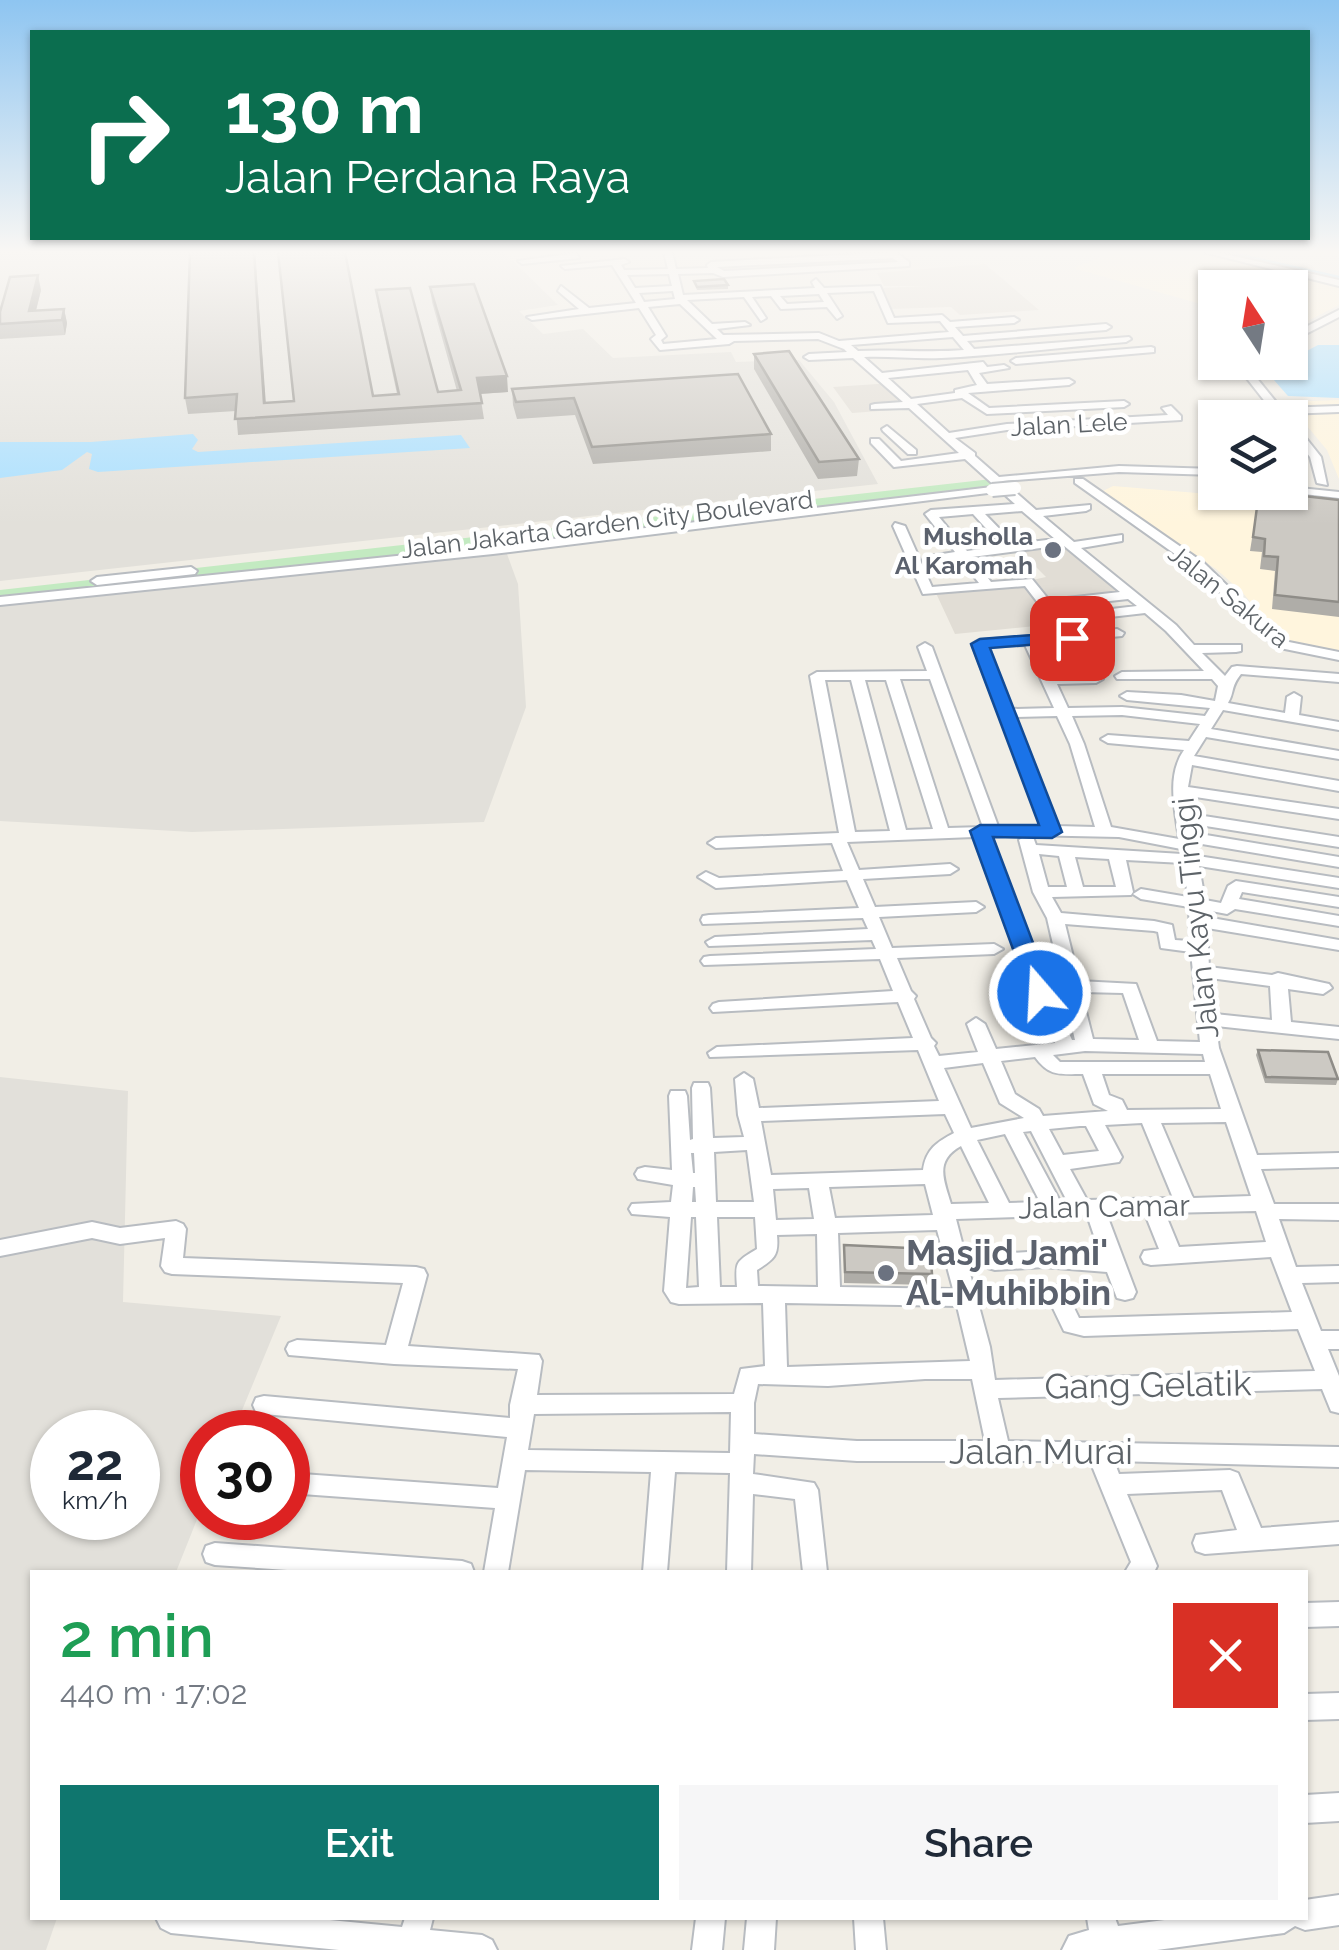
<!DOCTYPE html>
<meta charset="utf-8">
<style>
body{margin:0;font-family:Raleway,sans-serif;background:#f6f6f7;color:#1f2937;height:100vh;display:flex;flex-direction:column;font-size:38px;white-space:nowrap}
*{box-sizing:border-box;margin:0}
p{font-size:32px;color:#747a83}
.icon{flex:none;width:55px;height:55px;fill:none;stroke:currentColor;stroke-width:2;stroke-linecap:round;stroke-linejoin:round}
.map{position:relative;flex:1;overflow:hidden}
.details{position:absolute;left:30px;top:1570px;width:1278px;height:350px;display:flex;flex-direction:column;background:#fff;border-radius:0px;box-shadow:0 2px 8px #0004}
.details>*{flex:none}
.banner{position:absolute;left:30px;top:30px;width:1280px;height:210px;border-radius:0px;box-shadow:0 2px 8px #0004;background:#0b6e4f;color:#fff;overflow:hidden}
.needle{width:65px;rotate:348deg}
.tools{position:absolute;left:1198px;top:270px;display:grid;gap:20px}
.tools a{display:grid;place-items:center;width:110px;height:110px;border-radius:0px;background:#fff;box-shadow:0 2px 8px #0004;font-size:50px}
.speed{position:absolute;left:30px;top:1410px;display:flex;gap:20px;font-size:50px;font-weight:700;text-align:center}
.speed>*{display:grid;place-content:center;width:130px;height:130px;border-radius:50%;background:#fff;box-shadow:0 2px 8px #0004;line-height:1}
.speed small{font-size:25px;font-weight:400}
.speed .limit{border:15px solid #d22;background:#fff;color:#111}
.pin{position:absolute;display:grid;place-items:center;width:85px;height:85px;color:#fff;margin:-42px;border-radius:20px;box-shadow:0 5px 15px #0006}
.me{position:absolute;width:110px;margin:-55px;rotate:341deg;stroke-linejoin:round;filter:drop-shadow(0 0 8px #0008)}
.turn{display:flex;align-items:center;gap:35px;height:210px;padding:0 30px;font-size:45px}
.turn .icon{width:130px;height:130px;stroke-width:2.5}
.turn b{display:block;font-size:70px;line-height:85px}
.round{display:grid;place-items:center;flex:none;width:105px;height:105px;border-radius:0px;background:#f6f6f7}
.head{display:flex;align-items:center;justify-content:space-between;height:170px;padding:0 30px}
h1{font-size:60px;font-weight:600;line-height:75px;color:#1e9e55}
.cta{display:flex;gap:20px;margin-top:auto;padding:20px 30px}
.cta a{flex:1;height:115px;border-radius:0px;background:#0f766e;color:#fff;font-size:40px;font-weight:600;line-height:115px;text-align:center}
.cta a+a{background:#f6f6f7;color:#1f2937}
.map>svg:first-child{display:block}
.commercial{fill:#fff5dd}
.industrial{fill:#e2e0da;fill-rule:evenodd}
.education{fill:#e1ddd5}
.green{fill:#c3eac1}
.water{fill:#a8dfff}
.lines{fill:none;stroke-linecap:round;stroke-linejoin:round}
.stream{stroke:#a8dfff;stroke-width:2.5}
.minor-casing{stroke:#b8bcc1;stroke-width:4}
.minor{fill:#fff;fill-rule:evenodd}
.minor-bridge-casing{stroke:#b8bcc1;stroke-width:16;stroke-linecap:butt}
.minor-bridge{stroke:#fff;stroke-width:12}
.wall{fill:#afada8}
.shaded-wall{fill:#8f8d88}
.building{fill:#ccc9c3;stroke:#8f8d88;stroke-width:2.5}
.route{fill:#1a73e8;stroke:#114b97;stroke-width:2.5}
.worship-dot{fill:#6b7280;stroke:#fff;stroke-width:4}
.labels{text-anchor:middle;stroke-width:9;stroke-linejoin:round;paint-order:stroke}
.far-street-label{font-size:25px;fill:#5d6368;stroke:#fff}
.far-worship-label{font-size:25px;font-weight:bold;fill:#5b616d;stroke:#fff;text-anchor:end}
.street-label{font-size:30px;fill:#5d6368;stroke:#fff}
.near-worship-label{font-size:35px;font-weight:bold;fill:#5b616d;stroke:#fff;text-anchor:start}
.near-street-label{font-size:35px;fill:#5d6368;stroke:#fff}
</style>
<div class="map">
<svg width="1339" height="1950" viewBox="0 0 1339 1950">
<rect width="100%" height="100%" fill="#f1eee6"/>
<!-- commercial -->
<path class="commercial" d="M1115,252h79l145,34v19l-45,23 -4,-1v-39h-75v20l-142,-40z
M1339,400v79l-12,-29 -40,-48z
M1113,486l226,19v146l-56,-10 -41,-49 -26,-23 -90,-57 -23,-21z"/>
<!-- industrial -->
<path class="industrial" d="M0,252h504l54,53 -39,6 24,23 40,-5 30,29 118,-6 5,10 63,-2 35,42 44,82 -878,97z
M507,554l11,30 8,123 -42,115 -292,10 -192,-11v-216z
M0,1077l128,14 -5,211 158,14 -48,116h-31v75l-26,65h-144v346h25l-11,32h-46zM52,1432h86v86h-86z"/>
<!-- education -->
<path class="education" d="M985,264l54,46 -79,5 -9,-8 -62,2 -9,-21 49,-2h-45l-7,-13z
M892,383l13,10 -11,1 7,8 13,-2 7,8 -69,5 -19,-26z
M1062,540l66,54 -78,7 -18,-21 14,-3 -31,-31z
M1029,580l36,43 -110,11 -20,-43z"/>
<!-- green -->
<path class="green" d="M992,479l11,10 -546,65 -457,46v-10z"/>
<!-- water -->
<path class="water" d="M1318,345h21v53l-51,-2 -21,-24z
M193,434l5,6 -6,9 6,3 263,-17 9,13 -372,24 -9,-3 3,-15 -5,-2 -25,18 -62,8v-36h91z"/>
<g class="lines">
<!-- stream -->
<path class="stream" d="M1228,252l111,25"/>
<defs>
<path id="minor" d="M664,252h8l4,17 32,-1 -1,-3 4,-3 184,-10 14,10v4l-186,11 -10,-4 -35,1 5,21 132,-7 -3,-6 4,-3 8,9 56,-2 14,32 48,-3 8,7 64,-5 5,3 -5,3 -59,4 8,9 143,-12 5,3 -5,3 -139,11 7,8 155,-12 2,2 -5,3c-62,5 -124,13 -185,16 -27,1 -51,-2 -77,-1l18,16 101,-11 4,5 17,-2 5,3 -30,5 8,11 82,-5 5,3 -5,3 -101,8 21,15 135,-7 5,3 -5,3 -137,7 -25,-16 -45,6 32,29 58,-9 161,-9 -6,-7 9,-2 10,10v4l-174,10 -52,8 20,15v3l24,21 120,-11 96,3v6l-96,-3 -116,9 33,29 54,-5v4l-4,2 -43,5 31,26 48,-7v6l-41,7 95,77 18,20h47v6l-5,1 -34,1 23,23 7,-9 5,-1 102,8v8l-98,-8c-11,14 -6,17 -13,29l57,10 2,-16 7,-4 7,4 -2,18 40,7v8l-116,-20 -12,19 128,22v8l-133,-22 -12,19 145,25v10l-147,-26 -4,22 151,22v10l-150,-23 2,18 148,23v10l-146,-23 1,9 145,24v10l-143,-24 2,13 141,22v10l-140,-22 6,34 16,3 7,-17 8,-5 103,16v10l-97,-15 -3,7 100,17v10l-104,-17 -8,5 -21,-4v7l133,23v10l-132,-22 2,39 63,8 6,-2 51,11 3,4 -9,6 -35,-5 3,33 48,5v12l-123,-13 3,22 38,107 82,-2v14l-78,2 13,35h65v16l-60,-1 17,48 43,-1v16l-37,1 19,48h18v18h-11l11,27v37l-8,-2 -9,-22 -324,9 10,43 331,6v20l-225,-6 5,13 111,-4 8,3 23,55 78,-6v22l-134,10 -9,-3 -3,-8 3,-8 41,-5 -15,-40 -95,4 30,72 -3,6h-29l6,-10 -41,-101h-83l-8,3 -8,-3h-134l-103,-7 -1,20 61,9 4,7 9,82h-24l-8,-73 -42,-5 -2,78h-24l3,-99 -55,-1 -8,100h-24l8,-100 -126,-2 -17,102h-24l11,-64 -207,-15v-20l210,15 9,-51 -243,-23 -8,-2 -3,-7 3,-7 8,-2 246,22v-13l8,-36 -124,-5 -105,-9 -3,-6 3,-6 8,-3 89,5 17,-62 -231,-9 -7,-2 -4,-6 4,-28 -45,6 -28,-6 -92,18v-16l92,-18 28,6 56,-7 7,3 3,5 -3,29 233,9 8,2 3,6 -19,71 131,9 3,6 -5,34 197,-1 7,-25 24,-3 -2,-63 -84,1 -8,-2 -7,-11 6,-74 -38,-3 -3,-5 3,-5 39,-2 2,-17 -35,-6 -3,-5 3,-5 7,-2 27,3 -3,-74 2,-5h14l2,5 3,44 3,-1 -1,-51 2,-5h14l2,5 3,50 31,-1 -6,-22 -3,-36 9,-6 9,6 6,29 180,-7 -21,-51 -208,7 -2,-4 9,-6 196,-9 -15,-36 -185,10 -3,-4 3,-4 6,-2 174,-11 -13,-32 -176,6 -3,-4 3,-4 6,-1 166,-7 -4,-9 -163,6 -3,-4 9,-5 153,-8 -5,-11 -160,6 -2,-4 2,-4 6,-1 150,-7 -12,-28 -131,8 -18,-11 8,-5 13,6 124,-7 -11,-28 -116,5 -8,-5 8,-5 123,-5 -29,-157 7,-4 110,-1 -9,-24 7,-4 7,4 66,179h44l-70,-182 7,-4 83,-6 -37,-48 -102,8 -30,-68 2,-3 10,3 27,61 47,-4 -19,-24 -30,3v-6l25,-4 -30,-38 6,-4 84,-6 -50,-45 -71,8 -23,-24v-4h8l22,22 58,-8 -50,-45 -38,1v-4l4,-1 28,-2 -50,-44 -44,2 -5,-3 5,-3 38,-2 -3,-3 -26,-10 -84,2 -5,3 -69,6 -9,-11 5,-4 -17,-27 -107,12 -5,-3 52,-8 -21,-18 3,-5 28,22 47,-5 -24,-38 -47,4 -4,-3 64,-7 4,3 -8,3 3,5 44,-1zM893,258l5,4 -174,9 -7,-4zM669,274l3,12 -37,2 -8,-13zM673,291l2,8 -31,3 -5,-9zM874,291l14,32 52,-2 9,11 -110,9 -20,-8 -96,2 -6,-6 33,-4 -5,-3 -33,2 -25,-24 57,-3 17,24 5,-3 -14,-21 19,-1 10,13 46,-2 10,12 5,-3 -15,-23zM819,294l5,8 -37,2 -7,-8zM680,304l37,35 -54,5 -2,-4 5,-4 -18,-29zM953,337l11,13c-36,3 -70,-1 -106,1l-7,-6zM968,370l9,15 -22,5v3l-44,6 -23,-21zM1022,511l33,28 -41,5 -29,-30zM973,514l29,32 -35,5 -28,-34zM1063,545l57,47 -71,8 -17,-21 -41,3 -19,-25zM1128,599l9,7 -76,9 -6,-8zM1145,613l21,18 38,40 -82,1 -7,4 2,3h95l6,7 -3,15 -34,-6 -54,-3 -7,4 7,4 83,8 -5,8 -83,-9 -54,1 -11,-24 39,-1 7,-4 -7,-4 -43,1 -15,-32 84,-8 2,-3 -7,-4 -41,4 -9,-11zM1025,645l29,63 -43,1 -24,-62zM900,679h30l53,148 -35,1zM825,680h26l39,151 -35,1zM865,680h21l47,149 -27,1zM1122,715l78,9 -11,17 -81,-6 -7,4 7,4 76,7c-18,26 -9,59 -5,89l-68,-12 -27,-83 -12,-28zM1057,716l13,28 25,83 -38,-1 -42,-109zM1024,835l95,2 62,12 1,5 -146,-9 -3,-8 -6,-2 -8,5 14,52 14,26 28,122h-3l-35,-78 -47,-126zM974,837l45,125 36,81 -59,6 -11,-25 -9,-6 -9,6 11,28 -39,4 -5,-10 2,-3 -5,-5 -17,-39 2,-3 -5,-5 -14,-33 97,-4 9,-5 -9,-5 -102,4 -13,-31 97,-5 8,-5 -8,-5 -101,5 -12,-28 87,-5 8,-5 -8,-5 -91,6 -12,-28zM1039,854l20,2 8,31h-19zM1075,857l34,2 7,28h-33zM1126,860l57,3 5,34 -47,-8 -8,5 8,5 48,8 1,34 -15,-1 -3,-15 -18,-4 -93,-8 -9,-16 79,-2 2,-3zM1065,924l89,7 4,1 3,16 30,4 9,90 -43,-1 -21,-57 -57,-3zM1210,978l60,8 2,34 -57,-6zM1081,992l42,1 16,47 -46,-1zM1085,1051l118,3 2,8h-145l-7,-7zM1035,1057c15,20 24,17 48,17l11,30 14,7 -65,5 -4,-7 -24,-15 -14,-33zM983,1063l17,40 24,15 -53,10 -27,-60zM1102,1074h108l11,35 -94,1 -5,-10 -13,-5zM945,1114l9,19c-17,9 -28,16 -31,37l-152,5 -10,-54zM1226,1122l25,74 -58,2 -32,-75zM1142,1123l31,75 -86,2 -17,-31 49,-7 3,-5 -17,-32zM1080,1126h6l13,25 -36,4 -14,-26zM1031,1131l36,70h-7l-37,-69zM1005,1134l35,68 -31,1 -32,-63zM961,1146l28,57 -38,1c-7,-24 -17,-43 10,-58zM747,1150l7,52h-38l-2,-50zM691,1153h3l1,20h-2zM925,1184l8,31 -98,3 -6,-31zM693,1187h2l1,15h-4zM809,1188l5,31 -38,1 -3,-31zM1256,1211l10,31 -87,5 -14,-34zM1145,1214l14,35 -15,2 -3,6 3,6 7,2 120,-8 21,55 -208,6h-5l-15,-31 -8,-2 -82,4 -18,-70 131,-4 14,41 -57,-5 -49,3 -7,2 -4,6 4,6 7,2 49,-3 63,5 10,26 8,2 8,-2 3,-6 -29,-77zM691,1217h5l3,70 -13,1zM717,1217h38l2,32c-21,13 -22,12 -20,38h-17zM937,1230l16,59 -113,-2 -2,-54zM817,1234l1,53 -60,-1 -1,-16c17,-11 22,-14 20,-35zM1050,1302l14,29 20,5 214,-7 17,42 -320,9 -5,-33 -11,-41zM785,1303l172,3 13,55 -183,6zM925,1379h47l13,62h-128l-103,-7v-31l4,-19 70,2zM731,1412l-1,41 -202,-3 6,-36z
M1203,252h13l123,28v6z
M576,253l3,5 -57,6 -4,-3z
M1339,310v7l-49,25v-7z
M1151,347l3,1v4l-138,12 -5,-3 5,-3z
M1246,362h10l-5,9 30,37 58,-2v6l-53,2 3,4h-11l-37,-47z
M1290,422l4,1 27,34 6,28 -10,-2 -7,-26 -20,-25z
M887,426l29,24v4h-8l-25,-23 -1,-2z
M1075,479h8l121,84 80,78 55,11v8l-64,-13 -79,-78 -121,-86z
M992,487l6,3 -2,2 -503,62 -493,51v-8l493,-51z
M1290,487l49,5v6l-53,-6h4z
M191,567l6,4 -2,3 -98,11 -6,-4 6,-4z
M215,1543l247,18 9,3 3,8h-157l-102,-7 -9,-3 -3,-8 3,-8z
M1339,1602v24l-34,1v-24z
M1339,1693v26l-34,1v-26z
M1339,1793v28l-34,2v-28z
M1339,1895v30l-34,5 -10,-4 -11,7 -127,17h-95l7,-14 20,-6 -2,-12h28l3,8 62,-8h125v-18z
M156,1918h153l93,9 3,-9h28l-3,12 52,5 10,5 5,10h-158l-168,-17 -10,-5z
M696,1918h29l-3,32h-30z
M747,1918h29l-2,32h-30z
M854,1918h29l3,32h-30z"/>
</defs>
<!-- minor casing -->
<use href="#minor" class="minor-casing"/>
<!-- minor -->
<use href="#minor" class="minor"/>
<defs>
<path id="minor-bridge" d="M992,490l23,-2"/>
</defs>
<!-- minor-bridge casing -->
<use href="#minor-bridge" class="minor-bridge-casing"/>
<!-- minor-bridge -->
<use href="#minor-bridge" class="minor-bridge"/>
</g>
<!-- wall -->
<path class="wall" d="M190,252l75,151 132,-9 -19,-89 -2,-15 62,102 19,-1 -25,-89 -2,-15 78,105 -28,2 4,25 -246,16 -2,-24 -48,3 -3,-16z
M694,281l34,4v4l-31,1z
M41,290l-5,21 28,-2 3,14 -2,12 -65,4v-15z
M754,354l105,105 -2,17 -39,3 -64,-110z
M738,374l33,60v17l-178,13 -18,-49 -58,4 -4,-14 -1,-16z
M1264,498l20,2h55v117l-67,-8 3,-38 -15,-2 2,-17 -12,-1 7,-44h5z
M1258,1050l80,29 -2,6 -71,-2 -9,-28z
M844,1245l88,29 -2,11 -86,-2z"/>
<!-- shaded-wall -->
<path class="shaded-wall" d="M254,252h1l12,167 -3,-16z
M38,275l3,15 -8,32 -4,-11z
M64,309l3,14 -2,12 -3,-15z
M507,376l1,16 -30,2 -1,-16z"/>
<!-- building -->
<path class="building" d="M190,252h64l10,151 30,-2 -16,-149h67l28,144 26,-2 -23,-104 34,-2 28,104 23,-2 -31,-103 44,-3 33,92 -30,2 5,25 -247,16 2,-25 -52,4z
M38,275l-9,36 35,-2 -2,11 -62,4v-12l10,-35z
M724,279l4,6 -31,2 -3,-6z
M789,351l70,108 -40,3 -65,-108z
M738,374l33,60 -179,13 -18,-49 -58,4 -4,-13z
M1286,494l53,6v102l-64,-7 3,-38 -14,-1 1,-17 -12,-2 4,-30h7v-9l21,2z
M1258,1050l70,2 10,27 -72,-2z
M844,1245l86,4 2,25 -87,-2z"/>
<!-- sky -->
<linearGradient id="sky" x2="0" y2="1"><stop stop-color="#8ec5f1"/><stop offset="0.48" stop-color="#f9f7f4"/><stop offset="1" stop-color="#f9f7f4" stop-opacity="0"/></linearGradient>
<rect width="1339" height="525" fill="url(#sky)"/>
<!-- route -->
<path class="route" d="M1072,632l8,6 -2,3 -88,7 72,184 -10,6 -59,-1 59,156 -12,8 -11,-8 -59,-162 10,-6h59l-68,-181 9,-5z"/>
<!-- markers -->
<g class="worship-dot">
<circle cx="1053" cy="550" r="10"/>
<circle cx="886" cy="1273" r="10"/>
</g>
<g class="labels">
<!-- far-street labels -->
<g class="far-street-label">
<text transform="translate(1069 424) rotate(-3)" y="9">Jalan Lele</text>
<text transform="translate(607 524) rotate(-7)" y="9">Jalan Jakarta Garden City Boulevard</text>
<text transform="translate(1229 596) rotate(39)" y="9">Jalan Sakura</text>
</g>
<!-- far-worship labels -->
<g class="far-worship-label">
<text x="1033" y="545">Musholla<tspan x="1033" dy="29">Al Karomah</tspan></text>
</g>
<!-- street labels -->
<g class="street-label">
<text transform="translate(1196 918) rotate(-96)" y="10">Jalan Kayu Tinggi</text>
<text transform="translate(1104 1207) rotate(-1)" y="10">Jalan Camar</text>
</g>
<!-- near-worship labels -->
<g class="near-worship-label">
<text x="906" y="1265">Masjid Jami'<tspan x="906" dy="40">Al-Muhibbin</tspan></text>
</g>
<!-- near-street labels -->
<g class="near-street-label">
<text transform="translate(1148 1385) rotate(-1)" y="12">Gang Gelatik</text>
<text x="1041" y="1464">Jalan Murai</text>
</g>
</g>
</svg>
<div class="tools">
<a><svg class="needle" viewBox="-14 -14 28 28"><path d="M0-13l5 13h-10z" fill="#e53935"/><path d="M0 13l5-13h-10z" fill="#747a83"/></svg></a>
<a><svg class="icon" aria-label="layers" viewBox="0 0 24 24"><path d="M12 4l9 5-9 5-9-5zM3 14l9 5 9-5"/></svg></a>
</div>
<div class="speed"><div>22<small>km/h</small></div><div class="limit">30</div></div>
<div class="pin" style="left:1072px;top:638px;background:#d93025"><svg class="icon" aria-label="arrive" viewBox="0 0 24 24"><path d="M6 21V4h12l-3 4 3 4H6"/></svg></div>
<svg class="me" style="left:1040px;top:993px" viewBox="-20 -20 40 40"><circle r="17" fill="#1a73e8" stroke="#fff" stroke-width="3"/><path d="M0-11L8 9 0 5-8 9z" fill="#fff"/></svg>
<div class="banner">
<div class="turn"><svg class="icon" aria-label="right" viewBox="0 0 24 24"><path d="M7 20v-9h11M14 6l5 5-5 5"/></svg><div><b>130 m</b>Jalan Perdana Raya</div></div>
</div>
<section class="details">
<div class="head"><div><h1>2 min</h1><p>440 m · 17:02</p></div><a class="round" style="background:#d93025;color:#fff"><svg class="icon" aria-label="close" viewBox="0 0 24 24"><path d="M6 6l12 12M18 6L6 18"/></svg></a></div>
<div class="cta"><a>Exit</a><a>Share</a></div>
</section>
</div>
